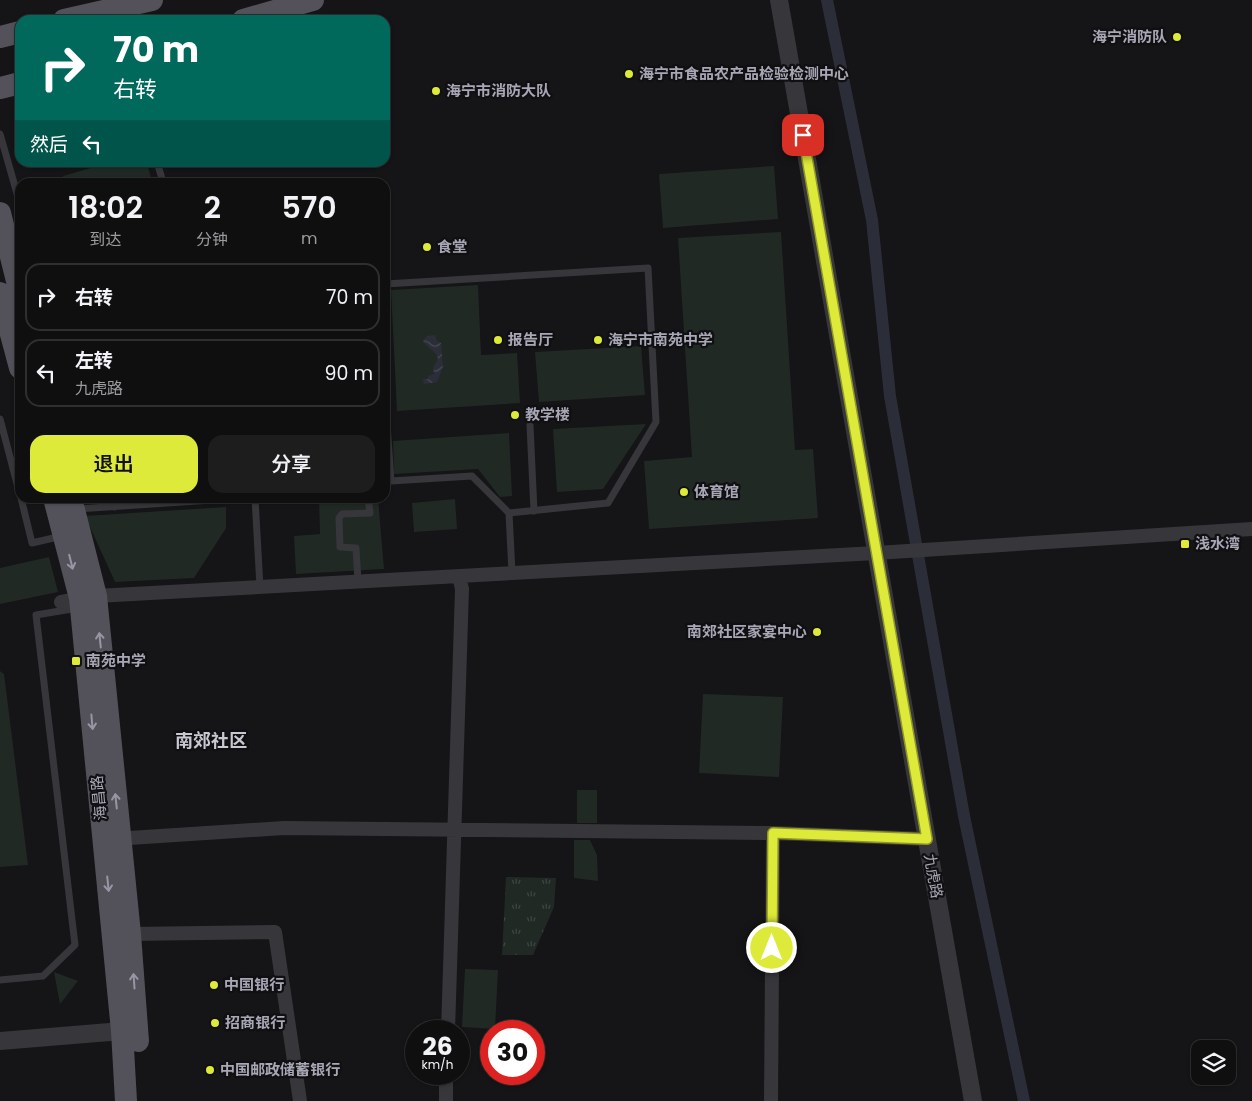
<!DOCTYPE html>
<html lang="zh">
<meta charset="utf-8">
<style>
body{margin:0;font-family:Poppins,"Noto Sans SC",sans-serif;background:#1e1d1e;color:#f1f3f6;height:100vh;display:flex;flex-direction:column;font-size:19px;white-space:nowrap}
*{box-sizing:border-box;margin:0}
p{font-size:16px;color:#9c9c9f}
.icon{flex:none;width:28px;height:28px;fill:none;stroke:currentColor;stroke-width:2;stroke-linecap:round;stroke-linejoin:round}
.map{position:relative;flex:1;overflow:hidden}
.drawer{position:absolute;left:15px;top:178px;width:375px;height:325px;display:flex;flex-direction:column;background:#100f10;border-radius:15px;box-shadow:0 1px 4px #0004,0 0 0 1px #302f30}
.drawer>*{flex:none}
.guide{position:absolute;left:15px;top:15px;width:375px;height:152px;border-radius:15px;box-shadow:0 1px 4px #0004,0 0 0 1px #302f30;background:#00695c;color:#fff;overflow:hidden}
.buttons{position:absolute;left:1191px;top:1040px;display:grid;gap:10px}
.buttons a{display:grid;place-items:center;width:45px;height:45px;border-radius:10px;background:#100f10;box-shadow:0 1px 4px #0004,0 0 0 1px #302f30;font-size:25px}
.speed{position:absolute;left:405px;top:1020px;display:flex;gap:10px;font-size:25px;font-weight:700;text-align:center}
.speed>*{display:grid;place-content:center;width:65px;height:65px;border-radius:50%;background:#100f10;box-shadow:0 1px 4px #0004,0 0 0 1px #302f30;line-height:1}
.speed small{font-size:12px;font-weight:400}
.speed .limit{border:8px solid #d22;background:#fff;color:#111}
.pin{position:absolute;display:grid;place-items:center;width:42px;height:42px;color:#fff;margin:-21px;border-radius:10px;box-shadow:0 2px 8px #0006}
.me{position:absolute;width:55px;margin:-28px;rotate:0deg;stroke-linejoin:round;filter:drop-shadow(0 0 4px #0008)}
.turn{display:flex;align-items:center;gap:18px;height:105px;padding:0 15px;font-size:22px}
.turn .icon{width:65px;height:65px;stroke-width:2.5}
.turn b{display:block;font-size:35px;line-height:42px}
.then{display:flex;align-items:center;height:48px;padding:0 15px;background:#0003;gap:10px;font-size:19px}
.eta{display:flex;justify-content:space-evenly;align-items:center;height:85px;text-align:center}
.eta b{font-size:30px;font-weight:600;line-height:35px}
.action{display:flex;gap:10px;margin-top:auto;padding:10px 15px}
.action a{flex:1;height:58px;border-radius:15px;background:#deea39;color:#111;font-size:20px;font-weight:600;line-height:58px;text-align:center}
.action a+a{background:#1e1d1e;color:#f1f3f6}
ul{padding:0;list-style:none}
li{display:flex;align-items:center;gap:15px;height:68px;margin:0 10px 8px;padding:0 5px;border:2px solid #302f30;border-radius:15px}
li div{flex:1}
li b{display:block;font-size:19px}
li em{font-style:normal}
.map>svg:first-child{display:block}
.grass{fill:#212925}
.park{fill:url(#park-tufts)}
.water{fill:url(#water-waves)}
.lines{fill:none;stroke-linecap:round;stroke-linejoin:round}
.canal{stroke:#2b2d39;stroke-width:12}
.service{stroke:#37363b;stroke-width:7}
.minor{stroke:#37363b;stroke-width:14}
.tertiary{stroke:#37363b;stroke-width:18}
.primary{stroke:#53525a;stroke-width:22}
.oneway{stroke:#9796a4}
.route-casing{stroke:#909825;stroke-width:12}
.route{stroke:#deea39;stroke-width:9}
.poi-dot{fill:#deea39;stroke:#100f11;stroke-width:2}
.labels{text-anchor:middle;stroke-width:4.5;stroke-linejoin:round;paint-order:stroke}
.poi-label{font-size:15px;font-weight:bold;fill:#a8a7b6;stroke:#100f11;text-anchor:start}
.street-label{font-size:15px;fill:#a8a7b6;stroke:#100f11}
.quarter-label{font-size:18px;font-weight:bold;fill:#c9c8d2;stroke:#100f11}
</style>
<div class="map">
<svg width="1252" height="1101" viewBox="0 0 1252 1101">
<defs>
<pattern id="park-tufts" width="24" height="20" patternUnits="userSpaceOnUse" patternTransform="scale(1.25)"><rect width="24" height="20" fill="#212925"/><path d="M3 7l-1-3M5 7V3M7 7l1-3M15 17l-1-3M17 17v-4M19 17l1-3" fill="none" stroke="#3e4542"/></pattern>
<pattern id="water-waves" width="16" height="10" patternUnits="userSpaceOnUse" patternTransform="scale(1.25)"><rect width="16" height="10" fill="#2b2d39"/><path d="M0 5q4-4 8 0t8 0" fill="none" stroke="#474953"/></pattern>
</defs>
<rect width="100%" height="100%" fill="#151416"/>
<!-- grass -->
<path class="grass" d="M108,163h39l5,19h-87l-2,-6z
M774,166l4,53 -115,9 -4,-54z
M781,232l14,218 18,-1 5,69 -169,11 -5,-68 48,-4 -14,-219z
M478,285l3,70 36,-2 3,50 -123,8 -6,-121z
M641,346l4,49 -106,7 -4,-50z
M646,424l-43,65 -46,3 -4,-63z
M509,433l3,63 -12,1 -22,-28 -84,5 -1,-33z
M319,498h59l6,71 -88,5 -2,-38 26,-2z
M455,499l2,30 -43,3 -2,-29z
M226,507v21l-32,50 -79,4 -30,-66z
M49,557l9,35 -58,12v-36z
M0,671l4,3 24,191 -28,2z
M703,694l80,3 -4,80 -80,-4z
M577,790h20v33h-20z
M574,840h16l7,15 1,26 -24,-3z
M465,969l33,1 -3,59 -33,-2z
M54,972l24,9 -18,23z"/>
<!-- park -->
<path class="park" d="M506,877l50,1 -2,29 -21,48h-31z"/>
<!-- water -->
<path class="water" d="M435,335l2,6 4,2 2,24 -6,15 -13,2 -1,-4 5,-1v-3l6,-2 -1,-6 5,-9c-2,-9 -10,-10 -15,-18l4,-5z"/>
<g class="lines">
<!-- canal -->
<path class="canal" d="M827,0l45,220 18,176 74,420 60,285"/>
<!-- service -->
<path class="service" d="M0,134l20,70
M157,162l6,20
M385,284l263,-16 8,154 -48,81 -99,10
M385,396l6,85 81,-5 37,37 3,60
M0,419l20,76
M530,425l4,86
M21,498l11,45 30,-7
M113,498l2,9
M255,498l5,89
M77,509l165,-11
M358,581l-2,-33 -16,-1 -1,-29 3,-4 28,-1 -2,-15
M0,980l43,-4 32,-31 -39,-330 42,-7"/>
<!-- minor -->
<path class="minor" d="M61,602l35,-6 780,-43 376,-24
M114,839l170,-11 489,5 154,6
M130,934l145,-2 25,169
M448,1031l14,-442 -3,-13
M446,1101v-27
M771,1101l2,-268"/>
<!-- tertiary -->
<path class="tertiary" d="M779,0l194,1101
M0,1041l134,-11"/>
<!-- primary -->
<path class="primary" d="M64,20l88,-20
M243,20l70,-20
M0,37l20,-5
M0,88l20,-5
M0,213l20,80
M0,293l20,75
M54,498l26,100 42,433 4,70
M71,498l25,98 34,338 8,107"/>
</g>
<!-- one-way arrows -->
<defs><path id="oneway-shaft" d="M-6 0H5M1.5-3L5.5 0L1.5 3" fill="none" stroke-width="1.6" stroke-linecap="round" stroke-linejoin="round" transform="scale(1.25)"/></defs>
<g class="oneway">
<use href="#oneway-shaft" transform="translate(71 562) rotate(76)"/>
<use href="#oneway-shaft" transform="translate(100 640) rotate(-96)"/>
<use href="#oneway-shaft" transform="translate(92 722) rotate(85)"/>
<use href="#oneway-shaft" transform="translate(116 801) rotate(-96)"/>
<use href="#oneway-shaft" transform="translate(108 884) rotate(84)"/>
<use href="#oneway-shaft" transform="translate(134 981) rotate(-94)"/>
</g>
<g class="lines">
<defs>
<path id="route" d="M772,948l1,-115 154,6 -124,-704"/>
</defs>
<!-- route casing -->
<use href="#route" class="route-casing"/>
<!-- route -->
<use href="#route" class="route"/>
</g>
<!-- markers -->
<g class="poi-dot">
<circle cx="1177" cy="37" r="5"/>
<circle cx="629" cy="74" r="5"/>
<circle cx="436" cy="91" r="5"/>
<circle cx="427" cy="247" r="5"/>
<circle cx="498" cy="340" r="5"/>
<circle cx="598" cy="340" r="5"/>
<circle cx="515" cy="415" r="5"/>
<circle cx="684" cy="492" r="5"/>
<rect x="1180" y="539" width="10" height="10" rx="2.5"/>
<circle cx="817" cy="632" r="5"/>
<rect x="71" y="656" width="10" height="10" rx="2.5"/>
<circle cx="214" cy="985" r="5"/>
<circle cx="215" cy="1023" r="5"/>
<circle cx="210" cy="1070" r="5"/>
</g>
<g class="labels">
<!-- poi labels -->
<g class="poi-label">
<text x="1167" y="42" text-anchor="end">海宁消防队</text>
<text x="639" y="79">海宁市食品农产品检验检测中心</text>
<text x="446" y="96">海宁市消防大队</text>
<text x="437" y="252">食堂</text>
<text x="508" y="345">报告厅</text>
<text x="608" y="345">海宁市南苑中学</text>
<text x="525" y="420">教学楼</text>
<text x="694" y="497">体育馆</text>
<text x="1195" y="549">浅水湾</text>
<text x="807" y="637" text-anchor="end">南郊社区家宴中心</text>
<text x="86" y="666">南苑中学</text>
<text x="224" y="990">中国银行</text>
<text x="225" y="1028">招商银行</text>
<text x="220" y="1075">中国邮政储蓄银行</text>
</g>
<!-- street labels -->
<g class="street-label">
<text transform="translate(99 798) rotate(-95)" y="5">海昌路</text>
<text transform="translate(933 876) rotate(80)" y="5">九虎路</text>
</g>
<!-- quarter labels -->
<g class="quarter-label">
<text x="211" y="747">南郊社区</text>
</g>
</g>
</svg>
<div class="buttons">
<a><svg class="icon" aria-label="layers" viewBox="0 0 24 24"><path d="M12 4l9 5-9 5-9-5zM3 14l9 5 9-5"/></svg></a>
</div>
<div class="speed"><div>26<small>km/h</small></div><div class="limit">30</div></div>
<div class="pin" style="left:803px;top:135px;background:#d93025"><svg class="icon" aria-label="arrive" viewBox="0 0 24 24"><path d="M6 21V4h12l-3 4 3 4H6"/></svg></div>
<svg class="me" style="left:772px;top:948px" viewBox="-20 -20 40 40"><circle r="17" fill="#deea39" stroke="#fff" stroke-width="3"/><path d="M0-11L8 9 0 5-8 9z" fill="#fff"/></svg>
<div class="guide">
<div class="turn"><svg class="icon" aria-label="right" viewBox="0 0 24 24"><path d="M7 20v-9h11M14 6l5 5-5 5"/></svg><div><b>70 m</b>右转</div></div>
<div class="then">然后<svg class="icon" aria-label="left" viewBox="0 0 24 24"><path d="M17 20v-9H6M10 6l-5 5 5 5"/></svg></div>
</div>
<section class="drawer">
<div class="eta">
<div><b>18:02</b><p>到达</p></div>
<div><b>2</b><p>分钟</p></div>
<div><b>570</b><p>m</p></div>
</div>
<ul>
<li><svg class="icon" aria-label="right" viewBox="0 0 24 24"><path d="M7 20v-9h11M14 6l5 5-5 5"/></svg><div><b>右转</b></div><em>70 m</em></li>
<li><svg class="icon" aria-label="left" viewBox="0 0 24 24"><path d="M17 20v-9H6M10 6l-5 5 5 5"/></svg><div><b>左转</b><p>九虎路</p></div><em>90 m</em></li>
</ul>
<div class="action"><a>退出</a><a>分享</a></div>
</section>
</div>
